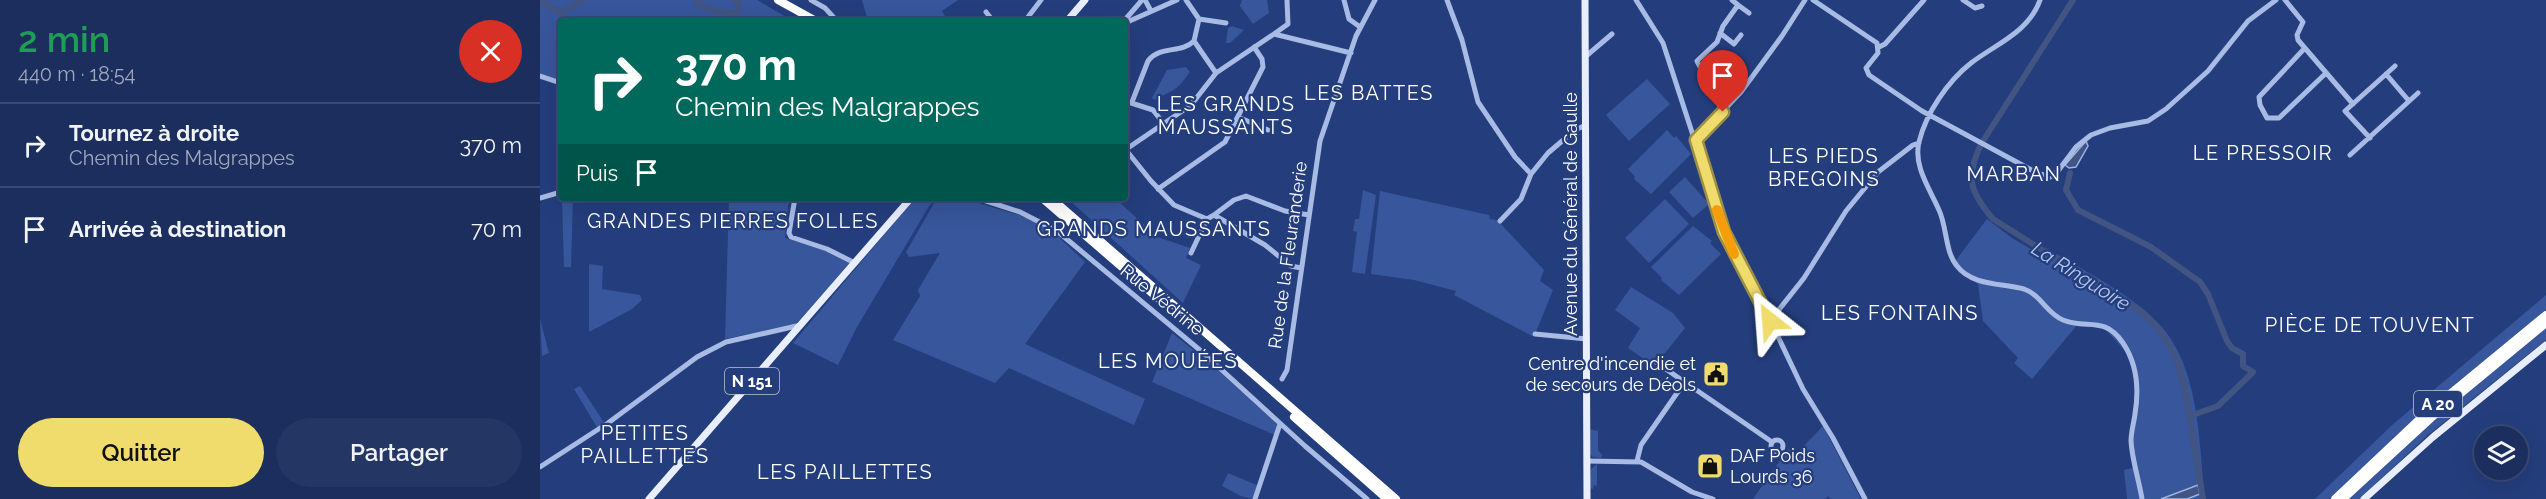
<!DOCTYPE html>
<html lang="fr">
<meta charset="utf-8">
<style>
body{margin:0;font-family:Raleway,sans-serif;background:#243664;color:#f1f3f6;height:100vh;display:flex;flex-direction:column;font-size:22px;white-space:nowrap}
*{box-sizing:border-box;margin:0}
p{font-size:20px;color:#a0a8bc}
.icon{flex:none;width:33px;height:33px;fill:none;stroke:currentColor;stroke-width:2;stroke-linecap:round;stroke-linejoin:round}
.map{position:relative;flex:1;overflow:hidden}
.panel{display:flex;flex-direction:column;background:#1b2e5e;width:540px}
.panel>*{flex:none}
.hud{position:absolute;left:18px;top:18px;width:570px;height:183px;border-radius:6px;box-shadow:0 6px 24px #0002,0 0 0 2px #394a73;background:#00695c;color:#fff;overflow:hidden}
.controls{position:absolute;left:1934px;top:426px;display:grid;gap:12px}
.controls a{display:grid;place-items:center;width:54px;height:54px;border-radius:50%;background:#1b2e5e;box-shadow:0 6px 24px #0002,0 0 0 2px #394a73;font-size:30px}
.pin{position:absolute;display:grid;place-items:center;width:51px;height:51px;color:#fff;margin:-62px -26px;border-radius:50% 50% 50% 0;rotate:-45deg;box-shadow:0 0 6px #0007}
.pin .icon{rotate:45deg}
.me{position:absolute;width:66px;margin:-33px;rotate:332deg;stroke-linejoin:round;filter:drop-shadow(0 0 4px #0008)}
.turn{display:flex;align-items:center;gap:21px;height:126px;padding:0 18px;font-size:27px}
.turn .icon{width:78px;height:78px;stroke-width:2.5}
.turn b{display:block;font-size:42px;line-height:51px}
.then{display:flex;align-items:center;height:57px;padding:0 18px;background:#0003;gap:12px;font-size:22px}
.round{display:grid;place-items:center;flex:none;width:63px;height:63px;border-radius:32px;background:#243664}
.headline{display:flex;align-items:center;justify-content:space-between;height:102px;padding:0 18px}
h1{font-size:36px;font-weight:600;line-height:45px;color:#1e9e55}
.button{display:flex;gap:12px;margin-top:auto;padding:12px 18px}
.button a{flex:1;height:69px;border-radius:36px;background:#f0dc6c;color:#111;font-size:24px;font-weight:600;line-height:69px;text-align:center}
.button a+a{background:#243664;color:#f1f3f6}
ul{padding:0;list-style:none}
li{display:flex;align-items:center;gap:18px;height:84px;padding:0 18px;border-top:2px solid #394a73}
li div{flex:1}
li b{display:block;font-size:22px}
li em{font-style:normal}
main{display:flex;flex:1;min-height:0}
.map>svg:first-child{display:block}
.green{fill:#37569b}
.water{fill:#415482;stroke:#9cb4e6;stroke-width:1.5}
.lines{fill:none;stroke-linecap:round;stroke-linejoin:round}
.river{stroke:#415482;stroke-width:6}
.minor{stroke:#a8bbe5;stroke-width:5}
.major{stroke:#e9eefd;stroke-width:7}
.highway{stroke:#fff;stroke-width:8}
.route-casing{stroke:#9c8f46;stroke-width:15}
.route{stroke:#f0dc6c;stroke-width:10}
.slow{stroke:#f59e0b;stroke-width:10}
.labels{text-anchor:middle;stroke-width:4.5;stroke-linejoin:round;paint-order:stroke}
.shield{fill:#243e7d;stroke:#bdc5d8;stroke-width:1.5}
.shield-label{font-size:16px;font-weight:bold;fill:#fff}
.street-label{font-size:18px;fill:#fff;stroke:#243e7d}
.poi-label{font-size:18px;fill:#fff;stroke:#243e7d;text-anchor:end}
.neighbourhood-label{font-size:20px;letter-spacing:1.5px;fill:#fff;stroke:#243e7d}
.water-label{font-size:20px;font-style:italic;fill:#b3c6ed;stroke:#243e7d}
</style>
<main>
<section class="panel">
<div class="headline"><div><h1>2 min</h1><p>440 m · 18:54</p></div><a class="round" style="background:#d93025;color:#fff"><svg class="icon" aria-label="close" viewBox="0 0 24 24"><path d="M6 6l12 12M18 6L6 18"/></svg></a></div>
<ul>
<li><svg class="icon" aria-label="right" viewBox="0 0 24 24"><path d="M7 20v-9h11M14 6l5 5-5 5"/></svg><div><b>Tournez à droite</b><p>Chemin des Malgrappes</p></div><em>370 m</em></li>
<li><svg class="icon" aria-label="arrive" viewBox="0 0 24 24"><path d="M6 21V4h12l-3 4 3 4H6"/></svg><div><b>Arrivée à destination</b></div><em>70 m</em></li>
</ul>
<div class="button"><a>Quitter</a><a>Partager</a></div>
</section>
<div class="map">
<svg width="2006" height="499" viewBox="0 0 2006 499">
<rect width="100%" height="100%" fill="#243e7d"/>
<!-- green -->
<path class="green" d="M0,0h217l36,21h-232v65l-21,-7z
M322,0h96l-16,11 6,10h-80z
M702,0h25l2,13 -16,11 -13,-18z
M692,26l12,4 -14,13h-4l2,-15z
M646,67l4,5c-16,22 -15,16 -35,28l-3,-2 15,-28z
M1107,79l23,25 -41,37 -23,-26z
M1127,130l7,8 2,-2 15,18 -40,40 -17,-15 1,-2 -7,-8z
M1145,177l24,27 -16,14 -24,-26z
M823,190l13,5 -11,79 -13,-2 5,-40 -4,-1 2,-12h4z
M840,191l109,24 1,4 7,1 47,50 -4,11 13,9 -19,47 -80,-42 2,-4 -42,-11 -43,-6z
M22,198h11l-2,69h-7z
M189,198h60l-4,40 32,9 34,15 -55,62 -71,15z
M375,198h19l-77,129 -19,38 -45,-22z
M397,198h31l13,6 38,11 30,13 36,34 -60,82 120,55 -11,26 -125,-57 -14,15 -102,-43 27,-44 -2,-6 22,-37 -31,4 -3,-5z
M527,198h48l42,39 33,11 -4,10 15,7 -18,38z
M1125,199l24,25 -40,39 -24,-25z
M1447,219l25,19 29,17 6,-7c35,22 94,51 119,84 34,45 33,113 39,167h-18l13,-5 -2,-9 -37,14h-34l-3,-29 11,-3 -5,-27 8,-43 -6,-39 -29,-31 -25,-3 -46,55 -18,-16 4,-5 -35,-37 -5,-37 -25,-20z
M1153,226l19,15 -2,2 11,11 -42,41 -18,-15 1,-2 -11,-11z
M49,264l14,2 -1,23 38,6 2,5 -10,9 -43,23z
M1091,287l42,26 12,15 -20,25 -17,9 -20,-14 12,-20 -25,-18z
M2006,295v15l-129,107 -88,82h-14l76,-73z
M0,319l9,34 -7,3z
M2006,328v12l-118,95 -68,64h-12l75,-70z
M632,333l44,35 62,57 -3,10 -123,-53z
M40,386l25,38 -7,5 -24,-40z
M1283,426l38,73h-30l-3,-3 -3,3h-72l35,-50 8,5z
M1049,429l9,2v19l4,5 -1,3 -8,-1 -3,-3z
M1057,464v22l-3,-1 -1,4 -4,-1 2,-19z
M688,473l31,13 -6,13 -12,-3 -19,-10z"/>
<!-- water -->
<path class="water" d="M1546,141l2,5 -12,21 -7,1 -4,-3z
M1658,485l2,9 -13,5h-26z"/>
<g class="lines">
<!-- river -->
<path class="river" d="M157,0l1,4 17,7 20,2 4,-4 -1,-6 -4,-3
M0,1l21,12 22,-13
M1443,141l90,-141
M1441,144c-16,34 -11,48 12,75l151,95c35,30 41,69 47,112 4,24 8,49 12,73
M1530,173l-4,17 12,20 73,37 49,35 8,12 19,47 5,7 11,6v12l10,6 -35,34 -28,10"/>
<!-- minor -->
<path class="minor" d="M271,0l14,8 12,13
M605,0l6,11
M646,0l13,19 -5,22 22,32
M804,0l5,19 11,8
M907,0l15,40 16,62 37,55 16,17
M1096,0l27,43 64,197 45,84 31,65 30,49 32,61
M1273,0l64,43 1,10 -12,15 3,7 53,36 115,62 13,4 8,-6 18,-24 15,-12 19,-7 38,-7 18,-12 42,-38 40,-50 28,-21
M1423,0l12,8 7,-2
M1500,0c-11,32 -44,44 -69,63 -23,18 -45,50 -52,79 -6,24 11,47 20,68 8,17 6,42 18,56 15,20 46,17 67,23 17,6 23,25 39,31 24,10 41,-5 60,23 14,21 16,47 12,71 -1,8 -4,18 -4,27 1,19 8,39 11,58
M1745,0l18,22 -6,13 1,5 55,64
M1198,5l11,8
M446,12l7,9
M659,19l27,4
M485,21l16,-21
M584,21l18,-21
M585,23l52,-23
M1180,33l14,11 7,-9
M734,34l14,-10 -1,-24
M1339,47l6,-3 39,-44
M1764,49l-45,48 1,8 7,13h12l46,-44
M1045,57l27,-23
M1846,74l23,27
M0,76l21,7
M585,101l28,9 11,14
M592,102l16,-41c12,-16 33,-7 46,-20
M1183,112l-26,-51 20,-19 6,-16 15,-21 -6,-5
M698,117l30,13
M1830,138l-25,-27 50,-45
M1156,140l45,-48 41,-56 23,-36
M585,150l66,-45 25,-32 58,-39 77,19
M586,150l25,31 23,24 33,14 7,-4 51,30 26,21 10,2
M1810,155l68,-62
M618,189l67,-47 38,-75 -1,-8 -8,-12
M0,198l21,-6
M255,198l-6,35 2,4 36,12 28,14
M437,198l43,14 37,19 144,120 104,95 62,53
M674,215l20,-15 12,-4 39,15 24,4
M960,221l21,-22 10,-25 17,-21 27,-23 11,-5
M651,253l16,-34
M1230,321l34,-43 42,-67 32,-39 35,-27 6,-2
M995,334l52,5
M1117,363l115,79
M742,379l5,-9 33,-229 36,-105 19,-36
M1231 446a6 6 0 1 1 12 0a6 6 0 1 1-12 0Z
M1047,461l54,1 51,30 21,7
M1097,461l4,-16 43,-62
M0,467l68,-44 89,-66 29,-15 75,-17
M715,499l25,-75"/>
<!-- major -->
<path class="major" d="M1045,0l2,499
M527,21l18,-21
M109,499l262,-301
M1824,499l69,-62 113,-92"/>
<!-- highway -->
<path class="highway" d="M238,0l38,21
M502,198l118,102
M511,198l345,301
M754,417l93,82
M1795,499l87,-82 124,-102
M1803,499l88,-81 115,-95"/>
</g>
<g class="lines">
<defs>
<path id="route" d="M1183,112l-27,28 28,92 46,89"/>
</defs>
<!-- route casing -->
<use href="#route" class="route-casing"/>
<!-- route -->
<use href="#route" class="route"/>
<!-- slow -->
<path class="slow" d="M1177,210l17,44"/>
</g>
<!-- icons -->
<defs>
<symbol id="civic-square" viewBox="-11 -11 22 22"><rect x="-9" y="-9" width="18" height="18" rx="4" fill="#f0dc6c" stroke="#243e7d"/><path d="M-.6-6.5H3V-4.5H.6V-3L4-1V1h2V6H-6V1h2V-1L-.6-3ZM-1.2 2.5V6h2.4V2.5Z" fill="#111"/></symbol>
<symbol id="shop-square" viewBox="-11 -11 22 22"><rect x="-9" y="-9" width="18" height="18" rx="4" fill="#f0dc6c" stroke="#243e7d"/><path d="M-5-2.5h2.3a2.7 3.5 0 0 1 5.4 0H5L5.5 6h-11ZM-1.5-2.5h3a1.5 2.3 0 0 0-3 0Z" fill="#111"/></symbol>
</defs>
<g fill-rule="evenodd">
<use href="#civic-square" x="1161" y="359" width="30" height="30"/>
<use href="#shop-square" x="1155" y="451" width="30" height="30"/>
</g>
<g class="labels">
<!-- shield labels -->
<g class="shield">
<rect x="185" y="368" width="54" height="26" rx="4.5"/>
<rect x="1874" y="391" width="48" height="26" rx="4.5"/>
</g>
<g class="shield-label">
<text x="212" y="387">N 151</text>
<text x="1898" y="410">A 20</text>
</g>
<!-- street labels -->
<g class="street-label">
<text transform="translate(1031 214) rotate(-90)" y="6">Avenue du Général de Gaulle</text>
<text transform="translate(748 255) rotate(-82)" y="6">Rue de la Fleuranderie</text>
<text transform="translate(622 300) rotate(39)" y="6">Rue Védrine</text>
</g>
<!-- poi labels -->
<g class="poi-label">
<text x="1156" y="370">Centre d'incendie et<tspan x="1156" dy="21">de secours de Déols</tspan></text>
<text x="1190" y="462" text-anchor="start">DAF Poids<tspan x="1190" dy="21">Lourds 36</tspan></text>
</g>
<!-- neighbourhood labels -->
<g class="neighbourhood-label">
<text x="829" y="100">LES BATTES</text>
<text x="686" y="111">LES GRANDS<tspan x="686" dy="23">MAUSSANTS</tspan></text>
<text x="1723" y="160">LE PRESSOIR</text>
<text x="1284" y="163">LES PIEDS<tspan x="1284" dy="23">BREGOINS</tspan></text>
<text x="1474" y="181">MARBAN</text>
<text x="193" y="228">GRANDES PIERRES FOLLES</text>
<text x="614" y="236">GRANDS MAUSSANTS</text>
<text x="1360" y="320">LES FONTAINS</text>
<text x="1830" y="332">PIÈCE DE TOUVENT</text>
<text x="628" y="368">LES MOUÉES</text>
<text x="105" y="440">PETITES<tspan x="105" dy="23">PAILLETTES</tspan></text>
<text x="305" y="479">LES PAILLETTES</text>
</g>
<!-- water labels -->
<g class="water-label">
<text transform="translate(1541 276) rotate(32)" y="7">La Ringuoire</text>
</g>
</g>
</svg>
<div class="controls">
<a><svg class="icon" aria-label="layers" viewBox="0 0 24 24"><path d="M12 4l9 5-9 5-9-5zM3 14l9 5 9-5"/></svg></a>
</div>
<div class="pin" style="left:1183px;top:112px;background:#d93025"><svg class="icon" aria-label="arrive" viewBox="0 0 24 24"><path d="M6 21V4h12l-3 4 3 4H6"/></svg></div>
<svg class="me" style="left:1230px;top:321px" viewBox="-20 -20 40 40"><path d="M0-17L14 15 0 8-14 15z" fill="#f0dc6c" stroke="#fff" stroke-width="4"/></svg>
<div class="hud">
<div class="turn"><svg class="icon" aria-label="right" viewBox="0 0 24 24"><path d="M7 20v-9h11M14 6l5 5-5 5"/></svg><div><b>370 m</b>Chemin des Malgrappes</div></div>
<div class="then">Puis<svg class="icon" aria-label="arrive" viewBox="0 0 24 24"><path d="M6 21V4h12l-3 4 3 4H6"/></svg></div>
</div>
</div>
</main>
